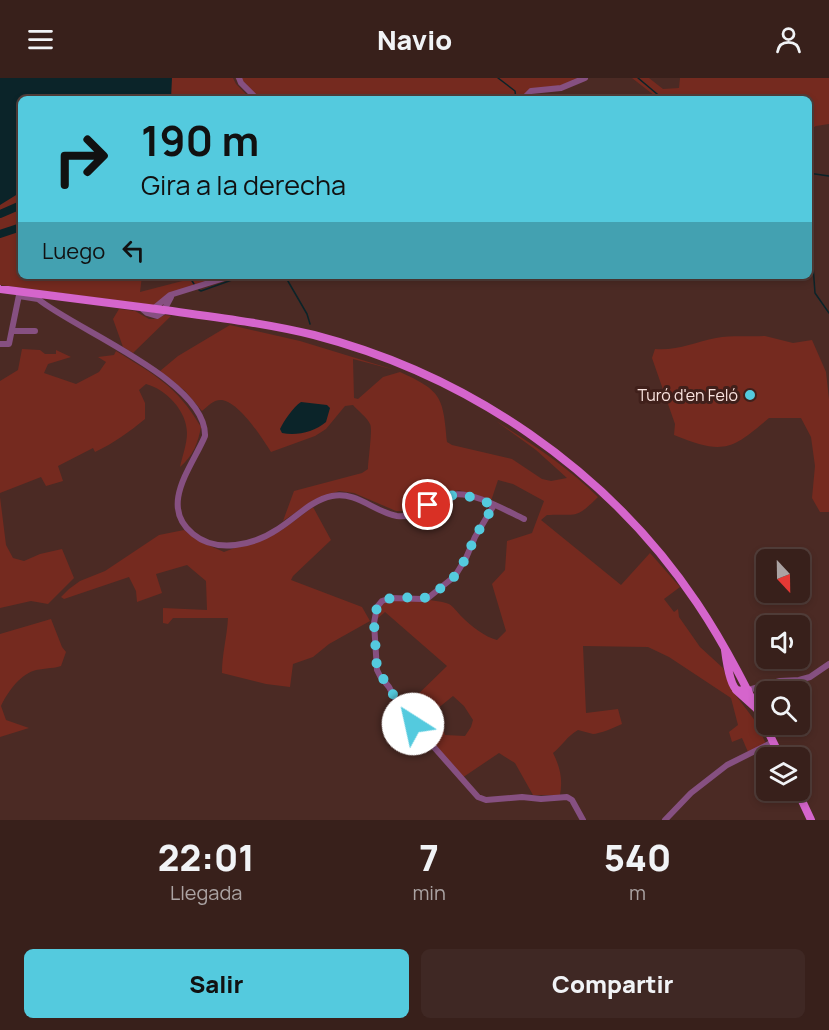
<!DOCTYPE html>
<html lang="es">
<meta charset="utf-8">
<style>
body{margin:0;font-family:Manrope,sans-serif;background:#3f2824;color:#f1f3f6;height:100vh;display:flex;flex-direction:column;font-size:22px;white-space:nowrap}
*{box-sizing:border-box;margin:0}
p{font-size:20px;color:#aba3a3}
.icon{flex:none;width:33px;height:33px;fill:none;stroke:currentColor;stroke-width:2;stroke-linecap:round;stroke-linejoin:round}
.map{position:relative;height:742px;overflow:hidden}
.drawer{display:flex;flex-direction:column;background:#38201b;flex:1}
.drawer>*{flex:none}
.banner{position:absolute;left:18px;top:18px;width:794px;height:183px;border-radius:9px;box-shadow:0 3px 9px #0003,0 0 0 2px #523e3a;background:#54cade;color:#111;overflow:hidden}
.needle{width:39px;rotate:158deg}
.fabs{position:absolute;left:756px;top:471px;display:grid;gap:12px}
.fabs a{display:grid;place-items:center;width:54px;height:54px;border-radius:9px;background:#38201b;box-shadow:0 3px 9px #0003,0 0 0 2px #523e3a;font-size:30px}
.pin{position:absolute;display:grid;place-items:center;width:51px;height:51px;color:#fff;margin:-26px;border:3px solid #fff;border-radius:50%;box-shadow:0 2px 6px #0007}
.me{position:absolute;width:66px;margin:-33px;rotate:325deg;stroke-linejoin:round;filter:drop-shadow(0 0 4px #0008)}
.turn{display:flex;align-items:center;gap:21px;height:126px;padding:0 24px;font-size:27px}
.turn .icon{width:78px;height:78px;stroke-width:2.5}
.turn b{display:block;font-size:42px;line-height:51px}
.then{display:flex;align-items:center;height:57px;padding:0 24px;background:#0003;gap:12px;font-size:22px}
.eta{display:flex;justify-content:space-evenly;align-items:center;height:102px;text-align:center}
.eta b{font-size:36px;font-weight:800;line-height:42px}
.primary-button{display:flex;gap:12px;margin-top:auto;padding:12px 24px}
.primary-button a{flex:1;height:69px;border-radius:9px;background:#54cade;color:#111;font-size:24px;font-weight:800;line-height:69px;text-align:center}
.primary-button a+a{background:#3f2824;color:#f1f3f6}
header{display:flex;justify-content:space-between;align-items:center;height:78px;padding:0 24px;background:#38201b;font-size:27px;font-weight:800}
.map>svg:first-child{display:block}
.green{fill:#752a1f;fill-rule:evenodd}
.water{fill:#0b2429}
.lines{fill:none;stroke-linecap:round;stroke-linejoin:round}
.stream{stroke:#0b2429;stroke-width:1.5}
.river{stroke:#0b2429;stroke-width:8}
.minor{stroke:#865081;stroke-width:6}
.major{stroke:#d565cc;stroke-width:8}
.route{stroke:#54cade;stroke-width:10;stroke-dasharray:0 18}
.poi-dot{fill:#54cade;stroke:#40201b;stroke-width:2}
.labels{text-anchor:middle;stroke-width:6;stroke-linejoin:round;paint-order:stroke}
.poi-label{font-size:16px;fill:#fae4e0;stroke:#40201b;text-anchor:end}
</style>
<header><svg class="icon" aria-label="menu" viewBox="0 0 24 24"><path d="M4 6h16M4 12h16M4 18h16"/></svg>Navio<svg class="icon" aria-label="person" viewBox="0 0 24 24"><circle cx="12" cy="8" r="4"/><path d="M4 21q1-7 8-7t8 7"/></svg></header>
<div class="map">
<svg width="829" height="742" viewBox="0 0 829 742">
<rect width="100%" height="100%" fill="#4b2a24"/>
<!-- green -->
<path class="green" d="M170,0h63l3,6 15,15h-83z
M235,0h346l-28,10 -15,2 -16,9h-262z
M632,0h17l14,11 16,-1 1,-10h149v46l-13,2 -7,4 -1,-31h-149z
M21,107v91h121l-2,16 50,-13 -2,-3h36l-71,29 -153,-20v-83z
M119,231l16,2 14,8h7l9,-4 6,1 -38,37 -10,-6 -10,-28z
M230,247l70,16 95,29 -42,-11 1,39 4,1 25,-22 17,-5c42,19 43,25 47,70l5,3 60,14 30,20 9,2 16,-3 -31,-28 -40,-29c36,23 72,46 102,76 -24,24 -21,16 -51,18l-6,5 80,65 29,-32 30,34 -16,12 10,13 4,-3 1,8 21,30 23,21 8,21 25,33 16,35 -24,-5 -6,-14 -10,4 -3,-10 9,-7 -7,-27 -62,-41 -21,-10 -65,-1 3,67 32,-4 4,15c-6,3 -23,10 -29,10 -5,-1 -10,-3 -15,-4 -11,6 -16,16 -25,23 7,14 10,26 7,42h-27l-18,-32 -16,-10 -40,27 -53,-64 -1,-9 42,-41 -62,-54 -8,7c1,-6 2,-12 8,-16 9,-7 53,-4 64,1 5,3 9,9 13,13 9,9 23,20 35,23l9,-9 -14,-47 13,-14 2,-29 25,-8 12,-32 -31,-17 -15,-4 -7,21 -32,-11 -25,7 -27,14h-11l-42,-18 -15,-2 -25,9 -31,21 11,-30 68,-18 6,-4c0,-8 5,-41 2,-45 -3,-7 -12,-13 -17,-19l-8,1 -19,23 -11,7 -44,16c-9,-14 -31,-49 -49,-52 -8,-1 -14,6 -20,11l-17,-20 -25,-20 18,-15zM453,618l11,10 9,14 -2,7 -6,9 -20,-1 -8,-26z
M765,258l28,7 19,-3 14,32 3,27v113h-9l-8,-14 3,-32 -4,-29 -10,-19h-32c-39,34 -47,36 -95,17l1,-11 -23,-66 3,-9c22,2 40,-7 61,-11 16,-3 34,-1 49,-2z
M22,271l18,1 5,4h11v-4l15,7 -23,7 -4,9 32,11 23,-12 7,-10 -8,-5 16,-2 2,-4c39,24 61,35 85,76 -3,16 -8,29 -21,40 2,-10 7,-23 7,-34 0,-22 -21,-44 -41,-49l-7,6 6,13v16c-16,13 -31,24 -50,33l-2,-4 -35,18 5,15 -17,5 -5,-9 -41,16v-112l18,-11z
M0,419l6,48 7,13 11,3 16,-7 22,-5 12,29 -26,26 -17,-3 -31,7z
M313,429l18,33 -38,36 -2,4 71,27 8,14 -41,23 -16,13 -20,7 -3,23 -24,-3 -44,-11c0,-19 5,-36 6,-55h-55l-5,6 -5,-1v-15l44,2 -1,-29 -19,-16 -31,9 6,19 -25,9 -1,-11 -7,-14 -65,22 -3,-2 8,-8 11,-8 25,-10 54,-36 25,-5 17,12 23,10 58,-22z
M51,541l11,28 4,5 -5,14c-9,3 -20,2 -28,5 -14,5 -26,22 -32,35l5,14 23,8 -29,9v-103z"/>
<!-- water -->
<path class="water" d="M0,0h172l-1,21h-150v93l-21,13z
M301,324l26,3 3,3 -4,14c-12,10 -29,14 -44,11l-2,-4c4,-8 13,-22 21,-27z"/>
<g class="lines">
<!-- stream -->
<path class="stream" d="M498,0l17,13 1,8
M638,0l25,21
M808,95l21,3
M808,154l3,6 4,55 14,20
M189,198l5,8
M285,198l22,38 3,10
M199,212l2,1 42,-15"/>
<!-- river -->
<path class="river" d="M0,136l21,-9
M0,156l21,-7"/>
<!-- minor -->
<path class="minor" d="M239,0l2,5 16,16
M523,21l8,-8 30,-3 24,-10
M19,218l19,3c38,31 169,82 167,137 -13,31 -47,70 -12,98 24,20 61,11 85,-5 18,-11 33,-29 54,-33 25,-5 42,16 65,20 20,3 35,-17 54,-21 20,-5 54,15 73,24
M140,229l7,6 10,3 6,-4 8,-15
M153,231l17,-14 61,-19
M12,253h23
M0,266h9l10,-49
M494,427l-19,32 -9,21 -11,18 -27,22 -6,1 -31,-1 -9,3 -5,6 -3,16 3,47 3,6 9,11 13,24 76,86 8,3 36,-3 19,2 26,-2 5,3 11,20
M748,612l32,-9 19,-1 11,-3 19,-13
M665,742l26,-27 36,-28 46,-23"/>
<!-- major -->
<path class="major" d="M0,211c55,7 110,14 164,21 50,7 101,13 150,25 154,40 294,135 383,268 33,49 58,102 84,155
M725,572c1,8 5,36 12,40 2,1 8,0 11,0
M736,612l20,18
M797,712l14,30"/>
</g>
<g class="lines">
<!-- route -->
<path class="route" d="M413,646l-11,-13 -13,-24 -12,-17 -3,-47 3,-16 9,-8 17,-2 19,2 13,-6 20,-17 11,-18 9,-21 19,-32c-28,-10 -38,-16 -66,0"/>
</g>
<!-- markers -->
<circle class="poi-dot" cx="750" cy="317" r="6"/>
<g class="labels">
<!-- poi labels -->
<g class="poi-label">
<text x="738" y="323">Turó d'en Feló</text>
</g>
</g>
</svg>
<div class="fabs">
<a><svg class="needle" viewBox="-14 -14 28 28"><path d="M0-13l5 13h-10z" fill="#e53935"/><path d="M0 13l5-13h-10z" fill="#aba3a3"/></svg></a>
<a><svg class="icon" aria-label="sound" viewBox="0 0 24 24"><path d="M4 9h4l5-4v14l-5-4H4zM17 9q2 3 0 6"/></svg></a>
<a><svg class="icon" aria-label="search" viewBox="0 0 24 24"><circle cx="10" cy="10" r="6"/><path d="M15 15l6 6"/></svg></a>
<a><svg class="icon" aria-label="layers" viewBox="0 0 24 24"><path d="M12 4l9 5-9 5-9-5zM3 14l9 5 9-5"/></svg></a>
</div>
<div class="pin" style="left:428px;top:427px;background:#d93025"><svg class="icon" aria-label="arrive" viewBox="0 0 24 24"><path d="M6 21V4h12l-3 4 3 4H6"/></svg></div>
<svg class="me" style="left:413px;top:646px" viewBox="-20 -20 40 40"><circle r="19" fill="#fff"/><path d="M0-13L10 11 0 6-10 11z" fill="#54cade"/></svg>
<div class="banner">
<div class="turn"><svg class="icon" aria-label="right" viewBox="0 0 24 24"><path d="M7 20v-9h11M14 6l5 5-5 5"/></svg><div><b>190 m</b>Gira a la derecha</div></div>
<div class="then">Luego<svg class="icon" aria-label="left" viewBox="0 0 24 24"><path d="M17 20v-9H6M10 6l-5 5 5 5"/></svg></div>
</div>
</div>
<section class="drawer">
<div class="eta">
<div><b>22:01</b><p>Llegada</p></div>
<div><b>7</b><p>min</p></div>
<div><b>540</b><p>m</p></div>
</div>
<div class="primary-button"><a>Salir</a><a>Compartir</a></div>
</section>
